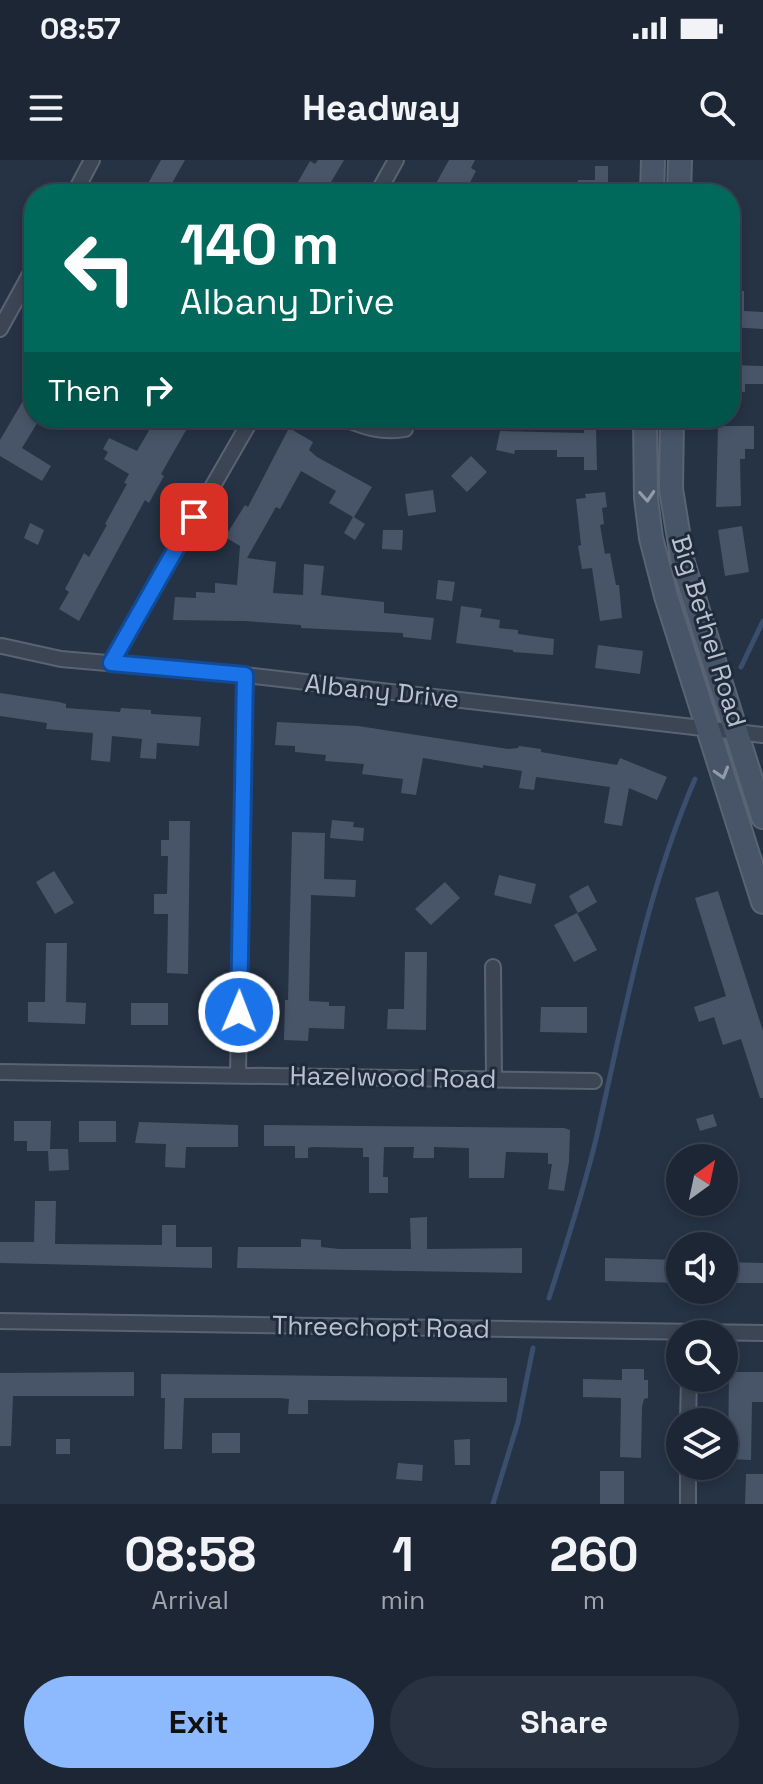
<!DOCTYPE html>
<style>
body{margin:0;font-family:"Space Grotesk",sans-serif;background:#293240;color:#f1f3f6;height:100vh;display:flex;flex-direction:column;font-size:30px;white-space:nowrap}
*{box-sizing:border-box;margin:0}
p{font-size:26px;color:#a0a5ac}
.icon{flex:none;width:44px;height:44px;fill:none;stroke:currentColor;stroke-width:2;stroke-linecap:round;stroke-linejoin:round}
.map{position:relative;height:1344px;overflow:hidden}
.drawer{display:flex;flex-direction:column;background:#1c2634;flex:1}
.drawer>*{flex:none}
.guide{position:absolute;left:24px;top:24px;width:716px;height:244px;border-radius:32px;box-shadow:0 4px 12px #0003,0 0 0 2px #3a434f;background:#00695c;color:#fff;overflow:hidden}
.needle{width:52px;rotate:33deg}
.controls{position:absolute;left:666px;top:984px;display:grid;gap:16px}
.controls a{display:grid;place-items:center;width:72px;height:72px;border-radius:50%;background:#1c2634;box-shadow:0 4px 12px #0003,0 0 0 2px #3a434f;font-size:40px}
.pin{position:absolute;display:grid;place-items:center;width:68px;height:68px;color:#fff;margin:-34px;border-radius:16px;box-shadow:0 4px 12px #0006}
.me{position:absolute;width:88px;margin:-44px;rotate:1deg;stroke-linejoin:round;filter:drop-shadow(0 0 6px #0008)}
.turn{display:flex;align-items:center;gap:28px;height:168px;padding:0 24px;font-size:36px}
.turn .icon{width:104px;height:104px;stroke-width:2.5}
.turn b{display:block;font-size:56px;line-height:68px}
.then{display:flex;align-items:center;height:76px;padding:0 24px;background:#0003;gap:16px;font-size:30px}
.eta{display:flex;justify-content:space-evenly;align-items:center;height:136px;text-align:center}
.eta b{font-size:48px;font-weight:800;line-height:56px}
.action{display:flex;gap:16px;margin-top:auto;padding:16px 24px}
.action a{flex:1;height:92px;border-radius:48px;background:#8db9fe;color:#111;font-size:32px;font-weight:800;line-height:92px;text-align:center}
.action a+a{background:#293240;color:#f1f3f6}
.status{display:flex;justify-content:space-between;align-items:center;height:56px;padding:0 40px;background:#1c2634;direction:ltr}
.status svg{height:22px;fill:currentColor}
header{display:flex;justify-content:space-between;align-items:center;height:104px;padding:0 24px;background:#1c2634;font-size:36px;font-weight:800}
.map>svg:first-child{display:block}
.lines{fill:none;stroke-linecap:round;stroke-linejoin:round}
.stream{stroke:#394f6d;stroke-width:5}
.building{fill:#485569}
.minor-casing{stroke:#596372;stroke-width:18}
.secondary-casing{stroke:#596372;stroke-width:26}
.minor{stroke:#3b4554;stroke-width:14}
.secondary{stroke:#485468;stroke-width:22}
.oneway{stroke:#919baa}
.route-casing{stroke:#114b97;stroke-width:20}
.route{stroke:#1a73e8;stroke-width:14}
.labels{text-anchor:middle;stroke-width:6;stroke-linejoin:round;paint-order:stroke}
.street-label{font-size:26px;fill:#b8c1ce;stroke:#1f2a3a}
</style>
<div class="status"><b>08:57</b><svg viewBox="0 0 49 12"><path d="M0 12V9h3v3zM5 12V6h3v6zM10 12V3h3v9zM15 12V0h3v12zM26 1h20v11H26zM47 4h2v5h-2z"/></svg></div>
<header><svg class="icon" aria-label="menu" viewBox="0 0 24 24"><path d="M4 6h16M4 12h16M4 18h16"/></svg>Headway<svg class="icon" aria-label="search" viewBox="0 0 24 24"><circle cx="10" cy="10" r="6"/><path d="M15 15l6 6"/></svg></header>
<div class="map">
<svg width="763" height="1344" viewBox="0 0 763 1344">
<rect width="100%" height="100%" fill="#263345"/>
<g class="lines">
<!-- stream -->
<path class="stream" d="M741,507l22,-46
M549,1138c17,-53 34,-105 47,-159 28,-122 49,-244 99,-360
M493,1344l25,-82 15,-74"/>
</g>
<!-- building -->
<path class="building" d="M161,0h24l-14,25 16,9h-45z
M318,0h26l-20,34h-33l19,-33 5,3z
M449,0h26l-4,8 5,3 -12,23h-34z
M595,6h13v28h-30v-14h17z
M730,131h14v20l19,1v17l-33,-2z
M730,205l33,1v18h-18v8l-15,-1z
M34,222v36l5,2 -17,28 29,18 -9,15 -42,-25v-16z
M135,258h58l-32,56 3,2 -15,27 -4,-3 -66,121 -20,-12 10,-17 -4,-3 19,-36 5,4 18,-32 -2,-1 22,-40 -3,-1 5,-9 -25,-15 4,-7 -5,-3 6,-11 28,13 14,-24z
M718,266h36v23h-9v10h-5l1,47 -25,1z
M289,268l24,14 -4,8 8,7 55,30 -18,30 11,7 -10,16 -11,-7 9,-16 -24,-14 7,-12 -35,-20 -21,38 -4,-2 -29,51 29,4 -3,31 30,2 1,-31 20,2 -3,29 63,7v11l50,5 -3,22 -28,-3v-4l-102,-5v-3l-57,-4 -71,-1 2,-23 21,1v-6l19,1v-10l22,2 3,-39 -15,-9 20,-32 3,2z
M584,269h12l1,41h-13v-13h-27v-7h-42l-1,4 -18,-4 4,-19 84,2z
M471,296l16,16 -20,20 -16,-16z
M433,330l3,22 -28,4 -3,-22z
M605,332l2,15 -5,1 2,16 -4,1 5,29 5,-1 6,32h3l3,33 -22,3 -8,-53 -10,1 -4,-23 3,-1 -5,-46 10,-1 -1,-4z
M30,363l14,7 -6,15 -14,-7z
M742,366l7,46 -24,4 -7,-46z
M383,370h20l-1,20 -20,-1z
M438,420l17,2 -3,19 -16,-2z
M461,446l21,3 -2,8 20,3 -1,8 19,2v4l36,5 -1,16 -40,-3v-2l-57,-7z
M598,485l45,6 -3,23 -45,-6z
M0,533l59,9 7,2v4l54,4 1,-4 30,2v4l50,3 -2,29 -42,-3 -1,16 -16,-1 2,-19 -30,-3 -2,26 -19,-2 2,-27 -47,-4 1,-6 -47,-7z
M277,562l81,4 150,23 10,-1 1,-2 22,3v3l76,13 3,-7 47,19 -10,23 -28,-12 -7,38 -18,-3 6,-36 -74,-10 -2,13 -15,-2 3,-17 -39,-6v3l-60,-10 -7,37 -15,-2 2,-14 -41,-5 2,-10 -39,-3 1,-6 -31,-3v-6l-20,-1z
M332,660l22,2 -1,5 11,1 -1,13 -33,-3z
M169,661h21l-2,153 -21,-1 1,-59h-14v-20h13l1,-38h-7v-16h8z
M292,672l33,1 -1,46 32,1 -1,17 -44,-2 -2,106 20,1v4h16l-1,23 -35,-1 -1,13 -24,-1 1,-40h3z
M54,711l20,32 -19,11 -19,-32z
M499,715l37,9 -5,20 -37,-9z
M445,722l15,16 -29,27 -16,-16z
M588,725l9,17 -19,11 -9,-17z
M718,731l45,140v67h-3l-19,-59 -18,6 -9,-28 -15,5 -5,-15 32,-11 -31,-98z
M577,753l20,37 -23,12 -20,-37z
M46,783h21l-1,59 20,1 -1,21 -57,-2v-20h17z
M405,792h22l-1,78 -39,-1 1,-20h16z
M131,843h37v22h-37z
M541,847h46v26l-47,-1z
M713,954l4,12 -17,5 -4,-12z
M14,961h37l-1,28h18l1,21 -20,1 -1,-20h-21v-10h-13z
M79,961h37v21h-37z
M139,962l99,3v22h-52l-1,21 -20,-1 1,-23 -31,-1z
M264,965l300,3 6,2 -1,32 -5,29 -16,-2 4,-25h-4v-11l-42,-1 -2,26h-35v-30l-35,-1v11h-21l1,-11h-30l-1,30h5v16h-19v-36h-6v-9l-51,-1 -4,1v10h-13v-12h-31z
M35,1041h21l-1,43 107,1v-20h14v22h36v21l-212,-5v-21h34z
M427,1057v32l95,-1v25l-285,-5 1,-21h63v-8l20,1v7l18,2h72l-1,-31z
M605,1098l75,2v23l-75,-2z
M724,1102l39,1v20h-39z
M622,1209h22v11h4v18l-4,1 -2,8 -1,51 -21,-1 1,-59 -38,-1v-18l39,1z
M134,1212v24h-121l-2,50h-11v-73z
M729,1212h34v30h-11l-1,58 -23,-1z
M161,1214l346,4v24l-199,-2v14h-20l1,-15 -9,-1h-96l-2,51h-18l1,-51h-4z
M212,1273h28v20h-28z
M56,1279h14v15h-14z
M470,1279v26h-15l-1,-25z
M398,1303l25,2 -1,16 -26,-2z
M600,1311h24v33h-24z
M746,1314h17v30h-18z"/>
<g class="lines">
<defs>
<path id="minor" d="M74,34l18,-34
M377,34l19,-34
M0,169l34,-62
M343,258c21,9 39,15 62,11
M2,486l59,13 184,16 518,60
M111,503l141,-245
M493,807l1,112
M0,912l594,9
M238,914l7,-399
M0,1161l763,12
M688,1262l1,-44
M688,1344v-38"/>
<path id="secondary" d="M652,34l1,-34
M679,34l1,-34
M645,258l1,80 5,40 15,58 97,306
M672,258l-1,71 12,74 80,254"/>
</defs>
<!-- minor casing -->
<use href="#minor" class="minor-casing"/>
<!-- secondary casing -->
<use href="#secondary" class="secondary-casing"/>
<!-- minor -->
<use href="#minor" class="minor"/>
<!-- secondary -->
<use href="#secondary" class="secondary"/>
</g>
<!-- one-way arrows -->
<defs><path id="oneway-chevron" d="M-2-3.5L2.5 0L-2 3.5" fill="none" stroke-width="1.6" stroke-linecap="round" stroke-linejoin="round" transform="scale(2)"/></defs>
<g class="oneway">
<use href="#oneway-chevron" transform="translate(647 336) rotate(86)"/>
<use href="#oneway-chevron" transform="translate(722 613) rotate(73)"/>
</g>
<g class="lines">
<defs>
<path id="route" d="M194,357l-83,146 134,12 -6,337"/>
</defs>
<!-- route casing -->
<use href="#route" class="route-casing"/>
<!-- route -->
<use href="#route" class="route"/>
</g>
<g class="labels">
<!-- street labels -->
<g class="street-label">
<text transform="translate(709 471) rotate(73)" y="9">Big Bethel Road</text>
<text transform="translate(382 531) rotate(6)" y="9">Albany Drive</text>
<text transform="translate(393 917) rotate(1)" y="9">Hazelwood Road</text>
<text transform="translate(381 1167) rotate(1)" y="9">Threechopt Road</text>
</g>
</g>
</svg>
<div class="controls">
<a><svg class="needle" viewBox="-14 -14 28 28"><path d="M0-13l5 13h-10z" fill="#e53935"/><path d="M0 13l5-13h-10z" fill="#a0a5ac"/></svg></a>
<a><svg class="icon" aria-label="sound" viewBox="0 0 24 24"><path d="M4 9h4l5-4v14l-5-4H4zM17 9q2 3 0 6"/></svg></a>
<a><svg class="icon" aria-label="search" viewBox="0 0 24 24"><circle cx="10" cy="10" r="6"/><path d="M15 15l6 6"/></svg></a>
<a><svg class="icon" aria-label="layers" viewBox="0 0 24 24"><path d="M12 4l9 5-9 5-9-5zM3 14l9 5 9-5"/></svg></a>
</div>
<div class="pin" style="left:194px;top:357px;background:#d93025"><svg class="icon" aria-label="arrive" viewBox="0 0 24 24"><path d="M6 21V4h12l-3 4 3 4H6"/></svg></div>
<svg class="me" style="left:239px;top:852px" viewBox="-20 -20 40 40"><circle r="17" fill="#1a73e8" stroke="#fff" stroke-width="3"/><path d="M0-11L8 9 0 5-8 9z" fill="#fff"/></svg>
<div class="guide">
<div class="turn"><svg class="icon" aria-label="left" viewBox="0 0 24 24"><path d="M17 20v-9H6M10 6l-5 5 5 5"/></svg><div><b>140 m</b>Albany Drive</div></div>
<div class="then">Then<svg class="icon" aria-label="right" viewBox="0 0 24 24"><path d="M7 20v-9h11M14 6l5 5-5 5"/></svg></div>
</div>
</div>
<section class="drawer">
<div class="eta">
<div><b>08:58</b><p>Arrival</p></div>
<div><b>1</b><p>min</p></div>
<div><b>260</b><p>m</p></div>
</div>
<div class="action"><a>Exit</a><a>Share</a></div>
</section>
